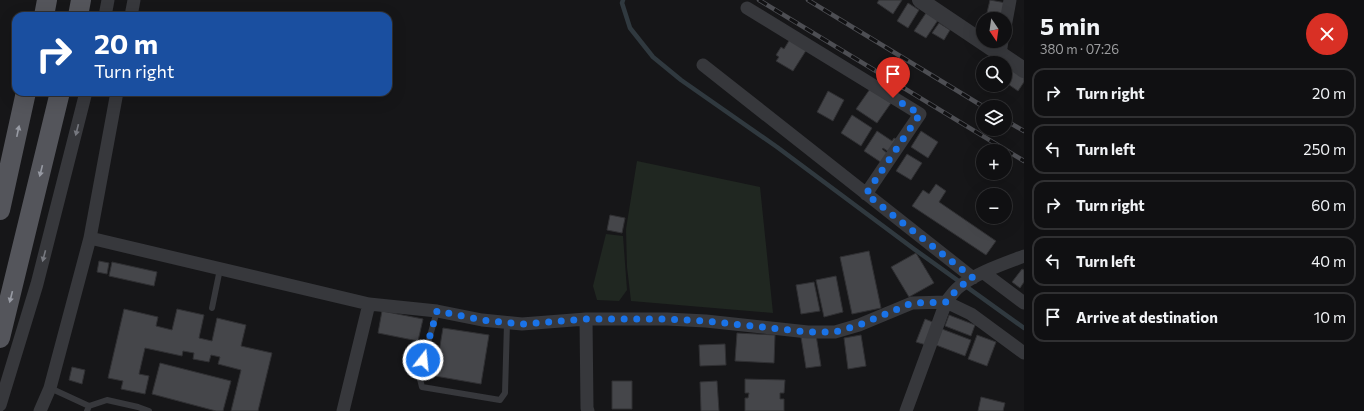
<!DOCTYPE html>
<meta charset="utf-8">
<style>
body{margin:0;font-family:Commissioner,sans-serif;background:#19191b;color:#f1f3f6;height:100vh;display:flex;flex-direction:column;font-size:15px;white-space:nowrap}
*{box-sizing:border-box;margin:0}
p{font-size:13px;color:#9c9d9f}
.icon{flex:none;width:22px;height:22px;fill:none;stroke:currentColor;stroke-width:2;stroke-linecap:round;stroke-linejoin:round}
.map{position:relative;flex:1;overflow:hidden}
.drawer{display:flex;flex-direction:column;background:#101012;width:340px}
.drawer>*{flex:none}
.hud{position:absolute;left:12px;top:12px;width:380px;height:84px;border-radius:12px;box-shadow:0 4px 16px #0002,0 0 0 1px #303032;background:#1a4fa0;color:#fff;overflow:hidden}
.needle{width:26px;rotate:167deg}
.buttons{position:absolute;left:976px;top:12px;display:grid;gap:8px}
.buttons a{display:grid;place-items:center;width:36px;height:36px;border-radius:50%;background:#101012;box-shadow:0 4px 16px #0002,0 0 0 1px #303032;font-size:20px}
.pin{position:absolute;display:grid;place-items:center;width:34px;height:34px;color:#fff;margin:-41px -17px;border-radius:50% 50% 50% 0;rotate:-45deg;box-shadow:0 0 4px #0007}
.pin .icon{rotate:45deg}
.me{position:absolute;width:44px;margin:-22px;rotate:16deg;stroke-linejoin:round;filter:drop-shadow(0 0 3px #0008)}
.turn{display:flex;align-items:center;gap:14px;height:84px;padding:0 16px;font-size:18px}
.turn .icon{width:52px;height:52px;stroke-width:2.5}
.turn b{display:block;font-size:28px;line-height:34px}
.round{display:grid;place-items:center;flex:none;width:42px;height:42px;border-radius:21px;background:#19191b}
.headline{display:flex;align-items:center;justify-content:space-between;height:68px;padding:0 16px}
h1{font-size:24px;font-weight:700;line-height:30px}
ul{padding:0;list-style:none}
li{display:flex;align-items:center;gap:12px;height:50px;margin:0 8px 6px;padding:0 8px;border:2px solid #303032;border-radius:12px}
li div{flex:1}
li b{display:block;font-size:15px}
li em{font-style:normal}
main{display:flex;flex:1;min-height:0}
.map>svg:first-child{display:block}
.green{fill:#202721}
.lines{fill:none;stroke-linecap:round;stroke-linejoin:round}
.stream{stroke:#30393f;stroke-width:4.5}
.building{fill:#45464a;stroke:#303033}
.service{stroke:#37383c;stroke-width:6}
.minor{stroke:#37383c;stroke-width:13}
.tertiary{stroke:#37383c;stroke-width:16}
.primary{stroke:#54555b;stroke-width:20}
.rail-casing{stroke:#4d4e53;stroke-width:4.5}
.rail{stroke:#111113;stroke-width:3;stroke-dasharray:9;stroke-linecap:butt}
.oneway{fill:#76787f}
.oneway2{fill:#989ba4}
.route{stroke:#1a73e8;stroke-width:7;stroke-dasharray:0 12.6}
</style>
<main>
<div class="map">
<svg width="1024" height="411" viewBox="0 0 1024 411">
<rect width="100%" height="100%" fill="#161618"/>
<!-- green -->
<path class="green" d="M637,161l123,26 13,126 -142,-12 -4,-34 -1,-38z
M606,234l17,2 4,54 -8,11 -22,-1 -4,-14z"/>
<g class="lines">
<!-- stream -->
<path class="stream" d="M623,0l-1,3 8,25 23,29 28,23 96,67 137,102 110,79"/>
</g>
<!-- building -->
<path class="building" d="M879,0h23l-9,14 -16,-11z
M990,0l16,3 -4,16 -16,-2z
M908,3l11,7 -11,18 -11,-7z
M926,13l12,7 -12,18 -12,-7z
M939,23l11,7 -6,10 -12,-7z
M790,39l17,10 -14,22 -17,-10 3,-4 -3,-2 5,-8 3,2z
M1008,66l16,11v5l-6,9 -13,-9v-12z
M870,89l21,14 -14,20 -21,-14z
M828,91l16,9 -11,21 -16,-9z
M852,115l20,13 -11,18 -20,-13z
M877,131l15,10 2,-3 4,2 -9,12 -6,-4 -1,1 6,5 -6,9 -18,-12z
M921,131l17,11 -10,16 -17,-11z
M907,154l15,9 -11,17 -15,-9z
M936,184l10,7 -7,11 57,39 -10,14 -74,-49 11,-16 6,4z
M610,215l15,3 -3,15 -15,-3z
M869,251l12,57 -29,6 -12,-57z
M916,253l18,30 -25,14 -18,-30z
M99,261l10,2 -2,11 -10,-2z
M112,262l45,10 -3,14 -45,-10z
M1022,269l2,1v12l-4,6 -8,-6z
M836,276l7,36 -19,5 -8,-37z
M814,282l6,29 -19,3 -5,-29z
M124,309l34,8 -2,9 16,4 5,-21 27,6 -5,23 13,3 5,-23 29,7 -5,21 31,7 -14,58h-27l10,-41 -23,-6 2,-7 -9,-2 -2,7 -16,-3 1,-6 -11,-2 -1,5 -37,-8 -6,26 10,2 -4,18 -24,-5 2,-8 -15,-3z
M382,311l41,8 -5,22 -40,-8z
M949,315l26,10 -4,11 -26,-10z
M925,319l10,4 -9,22 -10,-3z
M443,328l46,7 -8,49 -46,-8z
M942,329l29,11 -6,16 -29,-11z
M737,333l38,2 -1,28 -39,-2z
M816,335l5,31 -15,2 -5,-31z
M861,335l5,31 -18,3 -4,-31z
M977,335l19,7 -9,24 -19,-7z
M725,344l1,21 -26,1 -1,-21z
M160,363l71,18 -8,30h-7l-64,-17z
M72,367l13,3 -3,14 -13,-4z
M745,379l40,1 -1,13h-4v6h4v12h-39v-13h3l1,-5h-4z
M612,381h20v28h-20z
M717,381l2,30h-18l-1,-29z
M981,397l24,6 -2,8h-25z"/>
<g class="lines">
<!-- service -->
<path class="service" d="M212,308l8,-39
M437,311l-18,64 3,12 78,13 5,-7 2,-70
M50,388l39,18 -2,5
M89,406l18,-6 31,7 11,4"/>
<!-- minor -->
<path class="minor" d="M747,8l173,106 -54,80
M105,16l3,-16
M131,16l3,-16
M1005,27l5,-27
M1000,54l2,-13
M703,65l270,213
M90,238l279,66 68,7 45,9 40,4 64,-5h81l39,2 102,11h27l24,-7 53,-22 34,-1c4,-5 8,-11 13,-15 17,-14 44,-23 65,-31
M984,273l40,30
M586,319l1,89 1,3
M0,405l37,-121 49,-192
M40,411l10,-23 40,-150 27,-146
M343,411l26,-107
M906,411l40,-109 25,12 53,39"/>
<!-- tertiary -->
<path class="tertiary" d="M920,0l104,70"/>
<!-- primary -->
<path class="primary" d="M44,16l3,-16
M78,16l3,-16
M0,210l26,-118
M0,338l60,-246"/>
<defs>
<path id="rail" d="M759,0l265,161
M808,0l176,107
M1005,120l19,11"/>
</defs>
<!-- rail casing -->
<use href="#rail" class="rail-casing"/>
<!-- rail -->
<use href="#rail" class="rail"/>
</g>
<!-- one-way arrows -->
<defs><path id="oneway-solid" d="M-6-.8H1V-3.2L6.5 0L1 3.2V.8H-6Z"/></defs>
<g class="oneway">
<use href="#oneway-solid" transform="translate(77 130) rotate(104)"/>
<use href="#oneway-solid" transform="translate(44 256) rotate(105)"/>
</g>
<g class="oneway2">
<use href="#oneway-solid" transform="translate(18 131) rotate(-78)"/>
<use href="#oneway-solid" transform="translate(41 171) rotate(104)"/>
<use href="#oneway-solid" transform="translate(11 297) rotate(104)"/>
</g>
<g class="lines">
<!-- route -->
<path class="route" d="M423,360l14,-49 45,9 40,4 64,-5h81l39,2 102,11h27l24,-7 53,-22 34,-1 13,-15 14,-9 -107,-84 54,-80 -27,-16"/>
</g>
</svg>
<div class="buttons">
<a><svg class="needle" viewBox="-14 -14 28 28"><path d="M0-13l5 13h-10z" fill="#e53935"/><path d="M0 13l5-13h-10z" fill="#9c9d9f"/></svg></a>
<a><svg class="icon" aria-label="search" viewBox="0 0 24 24"><circle cx="10" cy="10" r="6"/><path d="M15 15l6 6"/></svg></a>
<a><svg class="icon" aria-label="layers" viewBox="0 0 24 24"><path d="M12 4l9 5-9 5-9-5zM3 14l9 5 9-5"/></svg></a>
<a>+</a>
<a>−</a>
</div>
<div class="pin" style="left:893px;top:98px;background:#d93025"><svg class="icon" aria-label="arrive" viewBox="0 0 24 24"><path d="M6 21V4h12l-3 4 3 4H6"/></svg></div>
<svg class="me" style="left:423px;top:360px" viewBox="-20 -20 40 40"><circle r="17" fill="#1a73e8" stroke="#fff" stroke-width="3"/><path d="M0-11L8 9 0 5-8 9z" fill="#fff"/></svg>
<div class="hud">
<div class="turn"><svg class="icon" aria-label="right" viewBox="0 0 24 24"><path d="M7 20v-9h11M14 6l5 5-5 5"/></svg><div><b>20 m</b>Turn right</div></div>
</div>
</div>
<section class="drawer">
<div class="headline"><div><h1>5 min</h1><p>380 m · 07:26</p></div><a class="round" style="background:#d93025;color:#fff"><svg class="icon" aria-label="close" viewBox="0 0 24 24"><path d="M6 6l12 12M18 6L6 18"/></svg></a></div>
<ul>
<li><svg class="icon" aria-label="right" viewBox="0 0 24 24"><path d="M7 20v-9h11M14 6l5 5-5 5"/></svg><div><b>Turn right</b></div><em>20 m</em></li>
<li><svg class="icon" aria-label="left" viewBox="0 0 24 24"><path d="M17 20v-9H6M10 6l-5 5 5 5"/></svg><div><b>Turn left</b></div><em>250 m</em></li>
<li><svg class="icon" aria-label="right" viewBox="0 0 24 24"><path d="M7 20v-9h11M14 6l5 5-5 5"/></svg><div><b>Turn right</b></div><em>60 m</em></li>
<li><svg class="icon" aria-label="left" viewBox="0 0 24 24"><path d="M17 20v-9H6M10 6l-5 5 5 5"/></svg><div><b>Turn left</b></div><em>40 m</em></li>
<li><svg class="icon" aria-label="arrive" viewBox="0 0 24 24"><path d="M6 21V4h12l-3 4 3 4H6"/></svg><div><b>Arrive at destination</b></div><em>10 m</em></li>
</ul>
</section>
</main>
